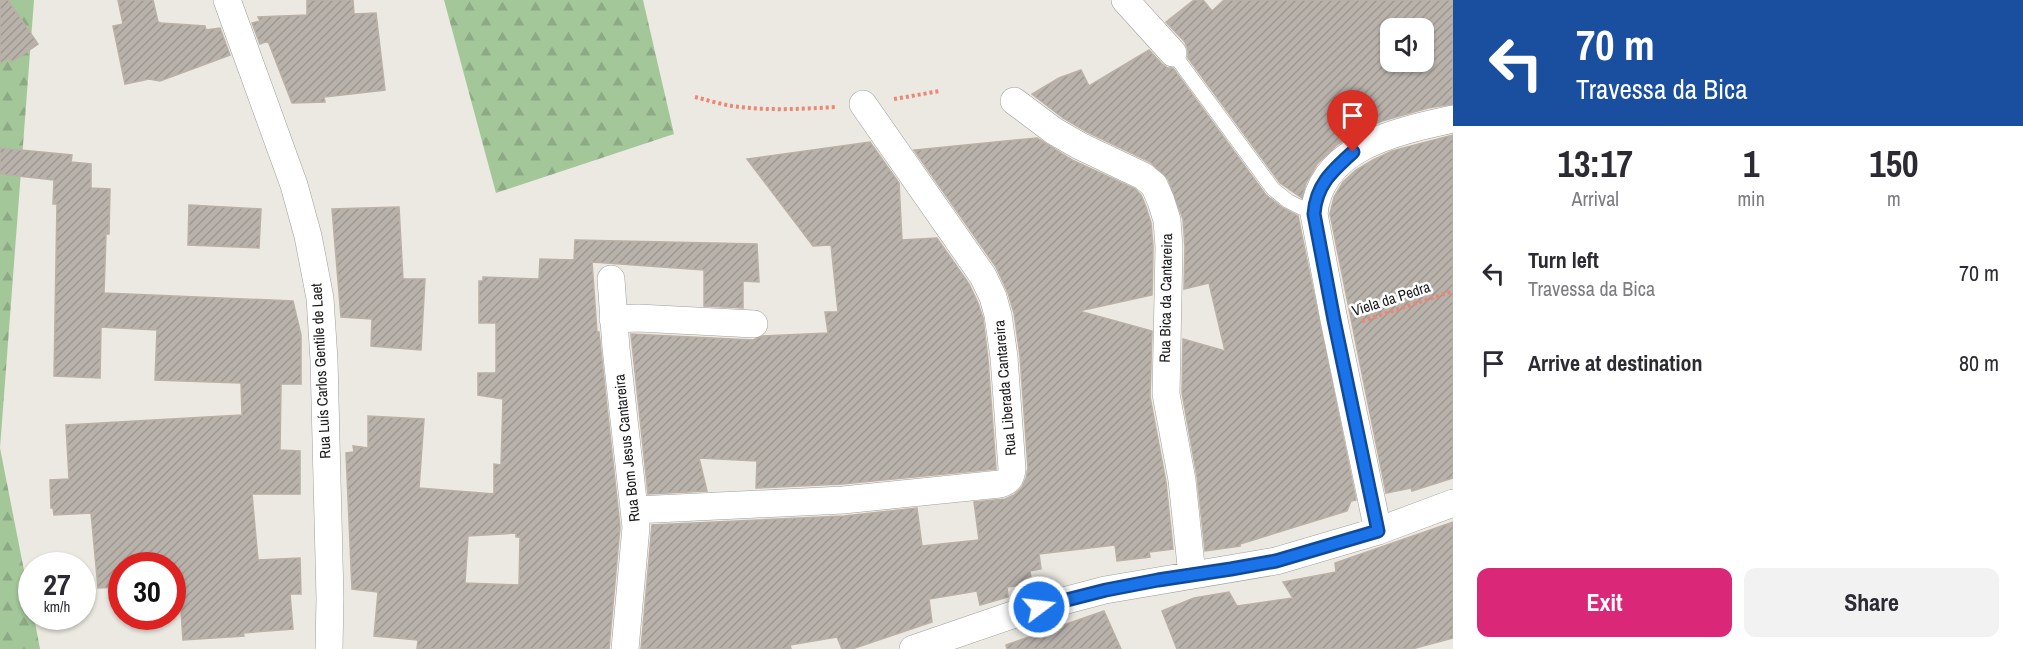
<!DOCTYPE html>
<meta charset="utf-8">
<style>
body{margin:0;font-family:"Archivo Narrow",sans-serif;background:#f2f2f3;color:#2b2b33;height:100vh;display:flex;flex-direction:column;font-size:22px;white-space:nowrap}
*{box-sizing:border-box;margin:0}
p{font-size:20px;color:#7c7c81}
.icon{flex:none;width:33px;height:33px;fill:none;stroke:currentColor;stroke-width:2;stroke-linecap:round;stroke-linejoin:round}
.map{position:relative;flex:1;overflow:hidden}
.details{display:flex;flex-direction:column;background:#fff;width:570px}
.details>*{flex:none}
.banner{background:#1a4fa0;color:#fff;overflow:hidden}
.buttons{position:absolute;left:1380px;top:18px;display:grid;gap:12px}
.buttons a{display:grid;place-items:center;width:54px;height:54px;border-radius:12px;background:#fff;box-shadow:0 2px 4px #0004;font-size:30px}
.speed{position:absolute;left:18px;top:552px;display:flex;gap:12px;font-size:30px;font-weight:700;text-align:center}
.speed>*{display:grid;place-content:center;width:78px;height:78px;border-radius:50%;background:#fff;box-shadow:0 2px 4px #0004;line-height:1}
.speed small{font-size:15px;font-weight:400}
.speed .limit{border:9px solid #d22;background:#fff;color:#111}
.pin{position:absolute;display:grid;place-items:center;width:51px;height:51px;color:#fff;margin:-62px -26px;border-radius:50% 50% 50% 0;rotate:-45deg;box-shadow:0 0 6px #0007}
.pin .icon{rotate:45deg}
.me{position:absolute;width:66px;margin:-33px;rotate:75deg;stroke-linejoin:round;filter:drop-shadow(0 0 4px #0008)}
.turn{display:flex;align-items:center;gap:21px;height:126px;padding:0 24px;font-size:27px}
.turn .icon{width:78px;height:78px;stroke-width:2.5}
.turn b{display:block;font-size:42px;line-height:51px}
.eta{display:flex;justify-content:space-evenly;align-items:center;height:102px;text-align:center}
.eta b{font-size:36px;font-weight:700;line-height:42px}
.button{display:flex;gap:12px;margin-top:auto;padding:12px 24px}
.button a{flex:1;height:69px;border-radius:12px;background:#db2777;color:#fff;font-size:24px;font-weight:700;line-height:69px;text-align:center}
.button a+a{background:#f2f2f3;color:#2b2b33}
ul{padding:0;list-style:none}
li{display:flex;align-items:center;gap:18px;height:90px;padding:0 24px}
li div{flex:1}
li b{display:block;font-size:22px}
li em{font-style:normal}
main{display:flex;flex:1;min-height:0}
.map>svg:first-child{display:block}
.forest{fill:url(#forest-firs)}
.building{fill:url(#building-hatch);stroke:#bbb0a5;stroke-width:1.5;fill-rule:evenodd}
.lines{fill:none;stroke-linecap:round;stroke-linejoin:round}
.lane-casing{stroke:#9f9f9f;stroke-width:15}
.street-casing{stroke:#9f9f9f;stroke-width:28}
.path{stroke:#eb8772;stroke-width:4;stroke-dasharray:3 3;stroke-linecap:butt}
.lane{stroke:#fff;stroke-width:14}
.street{stroke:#fff;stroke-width:27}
.route-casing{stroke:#114b97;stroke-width:15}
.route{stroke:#1a73e8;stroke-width:10}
.labels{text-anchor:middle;stroke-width:5;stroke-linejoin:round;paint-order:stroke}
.street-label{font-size:15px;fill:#1b1b1b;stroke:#fff}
</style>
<main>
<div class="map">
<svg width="1453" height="649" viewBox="0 0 1453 649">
<defs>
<pattern id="forest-firs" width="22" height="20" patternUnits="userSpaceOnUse" patternTransform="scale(1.5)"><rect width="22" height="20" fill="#a4c79a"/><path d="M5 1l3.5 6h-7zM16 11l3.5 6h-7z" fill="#8daa84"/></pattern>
<pattern id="building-hatch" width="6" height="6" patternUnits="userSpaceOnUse" patternTransform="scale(1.5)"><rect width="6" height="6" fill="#b8b2ab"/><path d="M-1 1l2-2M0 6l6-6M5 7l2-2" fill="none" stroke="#9e9893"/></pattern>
</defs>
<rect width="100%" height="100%" fill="#ebe9e1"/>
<!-- forest -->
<path class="forest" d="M0,0h34l-34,448 31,158 1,10 2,1 6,32h-40z
M444,0h199l31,134 -178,59z"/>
<!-- building -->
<path class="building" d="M0,0h8l30,44 -26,18 -3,-5 -9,7z
M118,0h35l5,22 3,1 44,3 1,4 14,-2 10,27 -70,26 -11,-2 -24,5 -12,-58 10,-2z
M307,0h46l1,14 22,-1 9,77 -61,7 1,5 -33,1 -24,-62 -8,3 -8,-21 8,-2 -2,-4 49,-2z
M1194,0h9l9,11 12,-11h229v104l-25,4 -46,13 -25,11 -19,12 -21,20 -11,19 -4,15 -22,-15 -92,-125v-8l-3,-8 -19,-20zM1390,28h34v34h-34z
M1149,50l13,14 6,4h5l93,127 17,13 15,8 58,284 -5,1 -4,10 -107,33v2l-35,5 -8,-74 -15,-84 1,-54 42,12 -16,-68 -25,6 1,-42 -2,-28 -15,-40 -18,-17 -63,-30 -24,-14 -31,-24 27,-16 22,-8 8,16z
M1453,135v343l-41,13 -1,-3 -25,5 -56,-279 4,-17 9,-15 13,-12 17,-10 19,-9z
M1037,138l35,22 63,29 6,6 5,12 5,16 2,24 -1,48 -73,16 73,20 -2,66 16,85 7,67 -24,3 1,5 -33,4 -2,-16 -76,9 2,15 -11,2 2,13 -25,3 1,10 -28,8 -3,-14 -48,8 3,23 -80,27h-10l-5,-12 -47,8 1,4h-150l11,-124 192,-9 73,-8 5,38 57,-6 -5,-38 31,-3 9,-4 8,-8 4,-9 2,-10 -8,-112 -6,-43 -6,-20 -12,-26 -82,-117z
M870,142l29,41 3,57 35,-2 32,46 9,19 5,15 5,41 8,110 -154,15 -86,4 1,-27 -58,-3 8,33 -59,3 -17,-160 122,6 10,-4 65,-3 -3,-21h13l-7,-67 -18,1 -66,-87z
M0,148l72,7 -1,7 20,2v24l19,1 -1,45h-3l-2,59 189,8 8,34v49h-20l-1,66 20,1v43h-48l6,66 42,-2 1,36h-11l3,35 -50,4 1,3 -61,4 -5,-74h-56v21l-24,1 -7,-75 -37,2 -1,-7h-2l-1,-28 19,-1 -3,-54 176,-10 -1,-32 -86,-3 2,-50 -56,-3 -1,51 -46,-2 3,-172h-4l1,-24 -54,-6z
M189,205l72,4 -2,39 -71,-3z
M399,207l4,72h22l-4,71 -50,-4 1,-27 -31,-2 -9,-108z
M575,240l182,4 2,38 -16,-1v27l-39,-2v-36l-112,-8 5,70h2l21,195 -11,122h-192l1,-9 -44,-4 4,-44 -26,-3 -6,-136 8,-1 -1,-6 15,2v-32l56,3 -5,69 75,6v-30l7,1 2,-66 -25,-4v-22h18v-50h-17v-42h4v-4l56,2 1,-20 34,1zM516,533v4h4l-1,48 -54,-2 3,-47z
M1453,522v116l-41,11h-235l-15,-38 32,-13 35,-6 8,14 56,-8 -10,-16 53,-10 -1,-9z
M1104,611l17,38h-114l-1,-4z"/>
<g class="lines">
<defs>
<path id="lane" d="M1173,53l100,136 15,12 26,13"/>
<path id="street" d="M227,0l67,185 14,51 12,62 4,62 6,238 -1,51
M1125,0l48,53
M1014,101l40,30 26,15 63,30 11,9 7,16 6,19 2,27 -3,147 16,86 10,95
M611,279l5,69 20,179 -11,122
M613,319l25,-1 116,6
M635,510l208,-10 157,-16c9,-3 11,-6 12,-15l-8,-112 -6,-42 -5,-18 -10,-21 -120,-172
M1378,531l-44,-211 -20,-106c6,-68 85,-83 139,-95
M913,649l105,-36 87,-23 171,-29 102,-30 75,-28"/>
</defs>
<!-- lane casing -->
<use href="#lane" class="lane-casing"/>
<!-- street casing -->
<use href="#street" class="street-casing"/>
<!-- path -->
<path class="path" d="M695,97c12,3 25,7 37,9 35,5 69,3 104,1
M894,99l46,-8
M1362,321l91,-30"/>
<!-- lane -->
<use href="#lane" class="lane"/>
<!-- street -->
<use href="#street" class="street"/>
</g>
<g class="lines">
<defs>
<path id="route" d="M1039,607l67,-17 52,-10 73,-11 45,-8 102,-30 -44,-211 -20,-106c2,-29 18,-43 39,-62"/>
</defs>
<!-- route casing -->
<use href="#route" class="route-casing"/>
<!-- route -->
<use href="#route" class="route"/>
</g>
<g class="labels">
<!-- street labels -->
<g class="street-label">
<text transform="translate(1166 298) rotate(-89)" y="5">Rua Bica da Cantareira</text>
<text transform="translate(1391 299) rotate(-18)" y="5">Viela da Pedra</text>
<text transform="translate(321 371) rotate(-93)" y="5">Rua Luís Carlos Gentile de Laet</text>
<text transform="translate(1005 388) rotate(-95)" y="5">Rua Liberada Cantareira</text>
<text transform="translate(627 448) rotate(-96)" y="5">Rua Bom Jesus Cantareira</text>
</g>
</g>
</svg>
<div class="buttons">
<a><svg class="icon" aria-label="sound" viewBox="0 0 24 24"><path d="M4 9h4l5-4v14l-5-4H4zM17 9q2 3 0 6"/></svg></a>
</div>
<div class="speed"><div>27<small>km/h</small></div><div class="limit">30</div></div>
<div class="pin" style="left:1353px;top:152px;background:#d93025"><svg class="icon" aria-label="arrive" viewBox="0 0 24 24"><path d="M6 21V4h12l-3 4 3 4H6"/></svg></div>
<svg class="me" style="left:1039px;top:607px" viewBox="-20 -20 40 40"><circle r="17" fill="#1a73e8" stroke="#fff" stroke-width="3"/><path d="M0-11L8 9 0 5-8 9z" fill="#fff"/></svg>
</div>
<section class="details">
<div class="banner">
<div class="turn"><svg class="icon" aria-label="left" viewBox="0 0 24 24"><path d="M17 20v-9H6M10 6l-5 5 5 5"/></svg><div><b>70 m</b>Travessa da Bica</div></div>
</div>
<div class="eta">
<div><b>13:17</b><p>Arrival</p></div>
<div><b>1</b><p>min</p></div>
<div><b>150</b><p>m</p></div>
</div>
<ul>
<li><svg class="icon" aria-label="left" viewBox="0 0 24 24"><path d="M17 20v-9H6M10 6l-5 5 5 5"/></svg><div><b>Turn left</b><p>Travessa da Bica</p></div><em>70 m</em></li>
<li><svg class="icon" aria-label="arrive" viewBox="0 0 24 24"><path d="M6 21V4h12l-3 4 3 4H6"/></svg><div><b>Arrive at destination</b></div><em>80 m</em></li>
</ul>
<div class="button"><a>Exit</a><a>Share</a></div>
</section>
</main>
